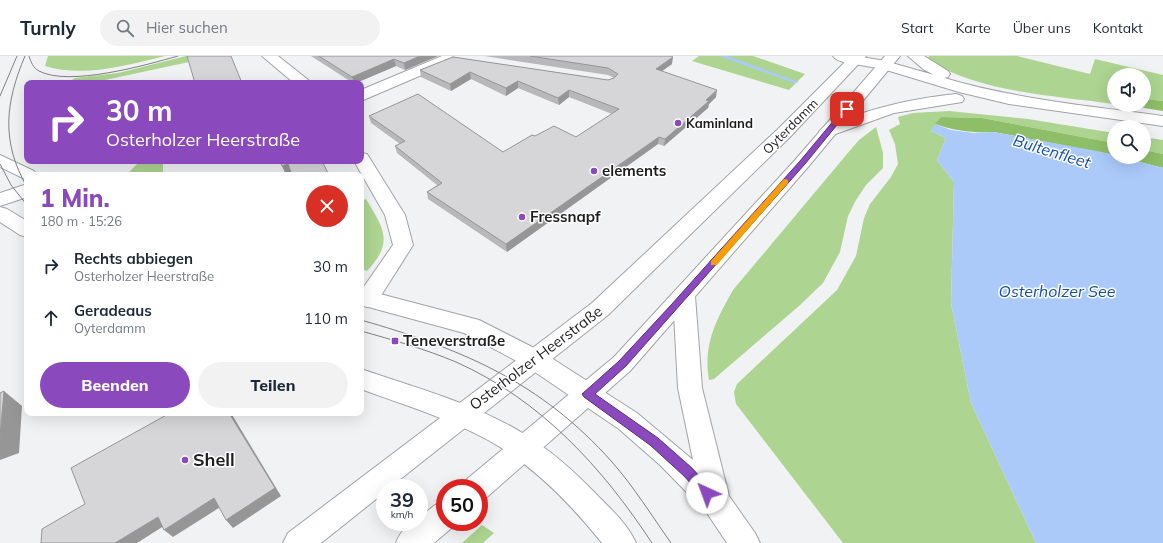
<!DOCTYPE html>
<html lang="de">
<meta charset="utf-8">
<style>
body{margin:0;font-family:Mulish,sans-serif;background:#f2f2f3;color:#1f2937;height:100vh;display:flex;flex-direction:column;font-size:15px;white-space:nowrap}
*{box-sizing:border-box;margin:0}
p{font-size:13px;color:#747a83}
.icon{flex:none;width:22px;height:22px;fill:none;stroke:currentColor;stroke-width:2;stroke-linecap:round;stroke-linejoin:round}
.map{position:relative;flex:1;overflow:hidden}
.panel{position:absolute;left:24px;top:116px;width:340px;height:244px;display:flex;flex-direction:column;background:#fff;border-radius:8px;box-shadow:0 4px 16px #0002}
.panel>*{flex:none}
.guide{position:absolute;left:24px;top:24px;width:340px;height:84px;border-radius:8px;box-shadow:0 4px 16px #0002;background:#8a49bd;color:#fff;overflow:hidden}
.controls{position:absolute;left:1107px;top:12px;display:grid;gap:8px}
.controls a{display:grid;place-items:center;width:44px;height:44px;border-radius:50%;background:#fff;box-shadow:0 4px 16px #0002;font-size:20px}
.speed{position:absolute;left:376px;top:423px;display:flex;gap:8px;font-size:20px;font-weight:700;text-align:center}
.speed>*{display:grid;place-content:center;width:52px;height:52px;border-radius:50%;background:#fff;box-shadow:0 4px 16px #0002;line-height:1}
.speed small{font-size:10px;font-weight:400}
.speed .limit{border:6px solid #d22;background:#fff;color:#111}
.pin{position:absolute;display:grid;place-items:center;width:34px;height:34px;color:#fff;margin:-17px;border-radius:8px;box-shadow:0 2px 6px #0006}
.me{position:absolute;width:44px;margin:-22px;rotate:317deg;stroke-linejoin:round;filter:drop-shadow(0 0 3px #0008)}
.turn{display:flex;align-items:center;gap:14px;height:84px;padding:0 16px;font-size:18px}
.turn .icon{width:52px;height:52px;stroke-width:2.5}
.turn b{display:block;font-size:28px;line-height:34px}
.round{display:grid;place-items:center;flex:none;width:42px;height:42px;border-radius:21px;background:#f2f2f3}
.summary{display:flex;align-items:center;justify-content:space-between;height:68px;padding:0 16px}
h1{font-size:24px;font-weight:800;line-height:30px;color:#8a49bd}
.primary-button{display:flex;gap:8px;margin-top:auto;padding:8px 16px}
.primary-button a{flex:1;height:46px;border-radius:24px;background:#8a49bd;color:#fff;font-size:16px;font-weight:800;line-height:46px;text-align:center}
.primary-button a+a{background:#f2f2f3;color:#1f2937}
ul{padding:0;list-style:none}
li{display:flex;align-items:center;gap:12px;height:52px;padding:0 16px}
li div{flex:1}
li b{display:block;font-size:15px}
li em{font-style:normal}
header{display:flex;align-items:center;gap:24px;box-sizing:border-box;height:56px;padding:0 20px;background:#fff;border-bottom:1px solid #e0e1e3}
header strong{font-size:19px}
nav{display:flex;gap:22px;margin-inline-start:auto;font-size:14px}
.search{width:280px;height:36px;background:#f2f2f3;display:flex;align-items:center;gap:10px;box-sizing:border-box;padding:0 14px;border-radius:22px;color:#747a83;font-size:15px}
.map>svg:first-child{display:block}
.green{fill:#add490}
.forest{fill:#8ebe67}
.water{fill:#abcafa}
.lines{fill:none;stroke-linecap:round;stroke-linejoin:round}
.stream{fill:#abcafa;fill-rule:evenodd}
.street-casing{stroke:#a2a3a5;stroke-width:2}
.secondary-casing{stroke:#a2a3a5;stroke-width:2}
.primary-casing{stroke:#a2a3a5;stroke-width:2}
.highway-casing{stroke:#a2a3a5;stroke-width:2}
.street{fill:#fff;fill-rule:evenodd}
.secondary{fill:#fff;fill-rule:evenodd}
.primary{fill:#fff;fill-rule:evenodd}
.highway{fill:#fff;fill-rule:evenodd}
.tram{stroke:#808182;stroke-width:1}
.wall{fill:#b8b8ba}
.shaded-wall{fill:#969697}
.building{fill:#d6d6d8;stroke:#969697}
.route{fill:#8a49bd;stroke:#5a2f7b}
.slow{fill:#f59e0b}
.poi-dot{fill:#8a49bd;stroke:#fff;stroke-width:1.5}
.labels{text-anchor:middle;stroke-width:3;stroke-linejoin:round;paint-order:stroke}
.far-poi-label{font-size:13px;font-weight:bold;fill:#1e1e1e;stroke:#fff;text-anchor:start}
.far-street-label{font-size:13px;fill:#1e1e1e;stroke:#fff}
.poi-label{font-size:15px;font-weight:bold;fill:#1e1e1e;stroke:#fff;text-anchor:start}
.street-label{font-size:15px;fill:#1e1e1e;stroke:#fff}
.water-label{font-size:16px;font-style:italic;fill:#134faa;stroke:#fff}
.near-poi-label{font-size:18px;font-weight:bold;fill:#1e1e1e;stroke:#fff;text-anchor:start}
</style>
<header>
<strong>Turnly</strong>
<div class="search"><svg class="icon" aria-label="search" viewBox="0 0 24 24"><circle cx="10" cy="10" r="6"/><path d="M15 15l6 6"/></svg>Hier suchen</div>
<nav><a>Start</a><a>Karte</a><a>Über uns</a><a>Kontakt</a></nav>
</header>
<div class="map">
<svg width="1163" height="487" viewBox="0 0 1163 487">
<rect width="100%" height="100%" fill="#f1f2f4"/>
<!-- green -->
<path class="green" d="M48,0h117c-37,9 -82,22 -120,10z
M186,0h31l-126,27h-24l8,-5 43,-5z
M699,0h54l52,18 -16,16 -97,-29z
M929,0h88l73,18 5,-15 68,16v26l-18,-2 -1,9 -19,-3h19v-30h-30v29c-63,-9 -132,-11 -187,-44z
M949,55l79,8 86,14v10l-132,-25 -41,-1 -10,14 15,7 -9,22 17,22 -3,121 20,100 65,140h-193l-107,-139 -2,-12 3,-8 100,-94 19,-34 8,-38 6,-14 21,-27 7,-13 -3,-20 -6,-14 11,-6 -2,-7 15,-4z
M876,71l7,26v15l-17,17 -10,15 -8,16 -8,36 -17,31 -24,23 -78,67 -7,6 -5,1c-6,-35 7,-60 24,-90l114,-136 12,-14z
M1144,81l19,3v14l-19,-4z
M147,105h16v14h-37l12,-12z
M366,143c18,30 28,43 1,72l-6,-2v-68z
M482,469l12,8 -11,10h-21z"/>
<!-- forest -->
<path class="forest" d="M1145,43l18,2v10l-19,-3z
M941,61l41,1 132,25v12l-120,-23c-21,1 -39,-1 -59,-8z
M1144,94l19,4v14l-42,-11h23z"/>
<!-- water -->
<path class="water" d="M935,68l16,6 23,3 19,-1 109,20 12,3v2h7l42,11v375h-127l-65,-140 -20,-100 3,-121 -17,-22 9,-22 -15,-7z"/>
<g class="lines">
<!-- stream -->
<path class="stream" d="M719,0h8l72,26 -5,1z"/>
<defs>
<path id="street" d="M262,0h16l34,27h-18z
M442,0h10l2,3 -2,3 -91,39v-11z
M833,0h23l5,4 -2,3c-7,2 -22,-1 -26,-7z
M361,97l6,1 38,61 8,30 -38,60 -8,2 -6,-2v-14l32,-46 -8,-30 -31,-54h7z
M27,128v13l-27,9v-13z"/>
<path id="secondary" d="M0,99l34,16 3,4h-10v5l-27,-13z
M0,151l7,2 20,12v16l-7,-2 -20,-13z
M684,232l8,2 3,6 7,92 27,108 26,37 5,10h-33l-20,-30 -47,-48 -41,-36 -93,-63 -62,-33 -103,-28v-16l118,31 63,32 95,61 56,47 -15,-72 -5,-92 3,-6z
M361,313c55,19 113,34 163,65 28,17 52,39 74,62 14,14 30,29 38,47h-34c-32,-40 -69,-78 -114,-103 -40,-22 -84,-35 -127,-51z"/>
<path id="primary" d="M851,0h15l-76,81 -182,178 -219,173h-4v4l-64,51h-38l5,-10 304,-230 186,-174z
M885,0h15l-92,111 -178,204 -143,126 -8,3v-12h-16l4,-9 147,-122 182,-198z
M445,445v21h11l-1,3 -21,18h-38c4,-10 11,-21 23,-21v-4l16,-13z"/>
<path id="highway" d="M856,0l29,5 49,14 -11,-6 -15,-13h16l24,15 2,3 -2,3 -4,1c71,21 146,28 219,38v10l-154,-22 -50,-12 -76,-23 -34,-6 -2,-3 2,-3z
M956,38l6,2 2,3 -2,3 -68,11 -67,24 -6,-1 -2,-4c4,-7 16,-9 24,-12 37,-14 74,-22 113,-26z"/>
</defs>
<!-- street casing -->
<use href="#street" class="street-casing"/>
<!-- secondary casing -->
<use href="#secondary" class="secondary-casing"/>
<!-- primary casing -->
<use href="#primary" class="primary-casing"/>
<!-- highway casing -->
<use href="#highway" class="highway-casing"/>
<!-- street -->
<use href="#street" class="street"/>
<!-- secondary -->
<use href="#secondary" class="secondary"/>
<!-- primary -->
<use href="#primary" class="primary"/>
<!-- highway -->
<use href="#highway" class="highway"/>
<!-- tram -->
<path class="tram" d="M25,0c-20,47 -24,86 2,131
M29,0c2,6 4,12 10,15 30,16 107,-6 139,-15
M0,40l17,-40
M0,108l11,21 16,20
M361,264c101,29 180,62 251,142 22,25 40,54 59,81
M361,275c32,9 64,18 95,31 85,38 146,105 196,181"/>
</g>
<!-- wall -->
<path class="wall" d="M311,0h127l-33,14 -9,-4 -40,17h-3z
M484,0h187l1,8 -10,7 54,26 -7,7 -1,4 -44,38 -6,-2 -151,108 -79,-53 -1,-7 10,-7 -40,-32 -2,-7 5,-2 -29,-21 -2,-7 134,36 32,-16 41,1 36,-23 -43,-17 -10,8 -41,-17 -12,8 -35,-17 -20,12 -30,-14 -1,-7 33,-13 155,23 6,-2 -6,-3z"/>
<!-- shaded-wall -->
<path class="shaded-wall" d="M420,0h18l-33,14 -1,-7z
M673,1l-1,7 -17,12 1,-7z
M394,3l2,7 -40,17h-2l-2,-6z
M470,16l1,7 -20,12 -1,-7z
M518,25v7l-12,8v-8z
M569,34v7l-10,8 -1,-7z
M717,34l-1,7 -7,7 -1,4 -44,38 1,-7 41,-39z
M659,81l-1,7 -151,108 -1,-8z
M288,108l5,11h-7l-4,-9z
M4,335l18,15 -3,47 -19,7v-23z
M229,357h2l50,83 -48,32 -7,-8z
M214,442l8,8 -49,31 -9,-7z
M158,461l9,7 -30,19h-22z"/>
<!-- building -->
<path class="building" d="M187,0h44l11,27h-47z
M319,0h101l-16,7 -10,-4 -42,18z
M530,0h141l2,1 -17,12 61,21 -11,10 3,1 -44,38 -6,-2 -153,107 -79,-52 15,-9 -47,-37 10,-5 -36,-25 49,-22 85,58 29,-17 3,1 19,-10 22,11 43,-28 -50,-19 -11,8 -40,-17 -12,7 -36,-16 -20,12 -30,-14 33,-13 155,23 6,-2 4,-4 -10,-6z
M280,105h42l7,14h-37l-4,-11 -6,2z
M4,335l-4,46v-44z
M170,357h59l46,75 -49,32 -12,-22 -50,32 -6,-13 -43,26h-74l1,-14 43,-25 -14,-36z"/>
<!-- route -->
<path class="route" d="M845,51l5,2 -45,55 -179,202 -31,28 63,44 34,30 19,21 2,4 -2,4 -4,1 -4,-1 -19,-21 -34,-31 -66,-48 -2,-3 37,-33 52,-56 129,-144z"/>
<!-- slow -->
<path class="slow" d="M785,123l3,1v3l-71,82h-6v-4l72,-81z"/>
<!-- markers -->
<g class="poi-dot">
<circle cx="678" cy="67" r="4"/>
<circle cx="594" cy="115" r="4"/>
<circle cx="522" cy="161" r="4"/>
<rect x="391" y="281" width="8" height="8" rx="2"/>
<circle cx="185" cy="404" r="4"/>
</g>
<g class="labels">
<!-- far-poi labels -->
<g class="far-poi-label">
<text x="686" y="72">Kaminland</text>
</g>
<!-- far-street labels -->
<g class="far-street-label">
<text transform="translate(790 70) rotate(-45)" y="5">Oyterdamm</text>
</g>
<!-- poi labels -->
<g class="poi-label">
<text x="602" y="120">elements</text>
<text x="530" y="166">Fressnapf</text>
<text x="403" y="290">Teneverstraße</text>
</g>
<!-- street labels -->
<g class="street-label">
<text transform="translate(536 302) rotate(-37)" y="5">Osterholzer Heerstraße</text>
</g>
<!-- water labels -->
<g class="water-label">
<text transform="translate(1052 95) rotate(17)" y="6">Bultenfleet</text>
<text x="1057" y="241">Osterholzer See</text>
</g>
<!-- near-poi labels -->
<g class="near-poi-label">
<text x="193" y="410">Shell</text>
</g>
</g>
</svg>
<div class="controls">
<a><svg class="icon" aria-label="sound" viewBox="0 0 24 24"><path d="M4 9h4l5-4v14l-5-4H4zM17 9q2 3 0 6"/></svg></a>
<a><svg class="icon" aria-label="search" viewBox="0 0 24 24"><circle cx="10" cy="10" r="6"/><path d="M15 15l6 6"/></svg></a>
</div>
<div class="speed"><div>39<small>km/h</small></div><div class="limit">50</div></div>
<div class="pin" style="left:847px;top:53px;background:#d93025"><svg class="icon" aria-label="arrive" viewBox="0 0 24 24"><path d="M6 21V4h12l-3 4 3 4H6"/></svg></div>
<svg class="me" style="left:707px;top:437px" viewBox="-20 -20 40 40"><circle r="19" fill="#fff"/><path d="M0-13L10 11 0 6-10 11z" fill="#8a49bd"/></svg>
<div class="guide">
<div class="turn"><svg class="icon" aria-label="right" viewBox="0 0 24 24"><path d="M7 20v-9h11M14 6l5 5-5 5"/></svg><div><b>30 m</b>Osterholzer Heerstraße</div></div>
</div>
<section class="panel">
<div class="summary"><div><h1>1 Min.</h1><p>180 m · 15:26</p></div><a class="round" style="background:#d93025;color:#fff"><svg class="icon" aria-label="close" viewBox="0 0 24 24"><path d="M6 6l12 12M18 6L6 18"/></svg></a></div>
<ul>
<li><svg class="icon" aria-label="right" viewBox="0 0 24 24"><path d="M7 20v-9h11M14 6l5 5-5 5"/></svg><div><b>Rechts abbiegen</b><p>Osterholzer Heerstraße</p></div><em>30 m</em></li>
<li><svg class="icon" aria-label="ahead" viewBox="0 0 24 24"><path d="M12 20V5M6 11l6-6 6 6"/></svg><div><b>Geradeaus</b><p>Oyterdamm</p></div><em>110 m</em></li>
</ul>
<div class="primary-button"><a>Beenden</a><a>Teilen</a></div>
</section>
</div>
